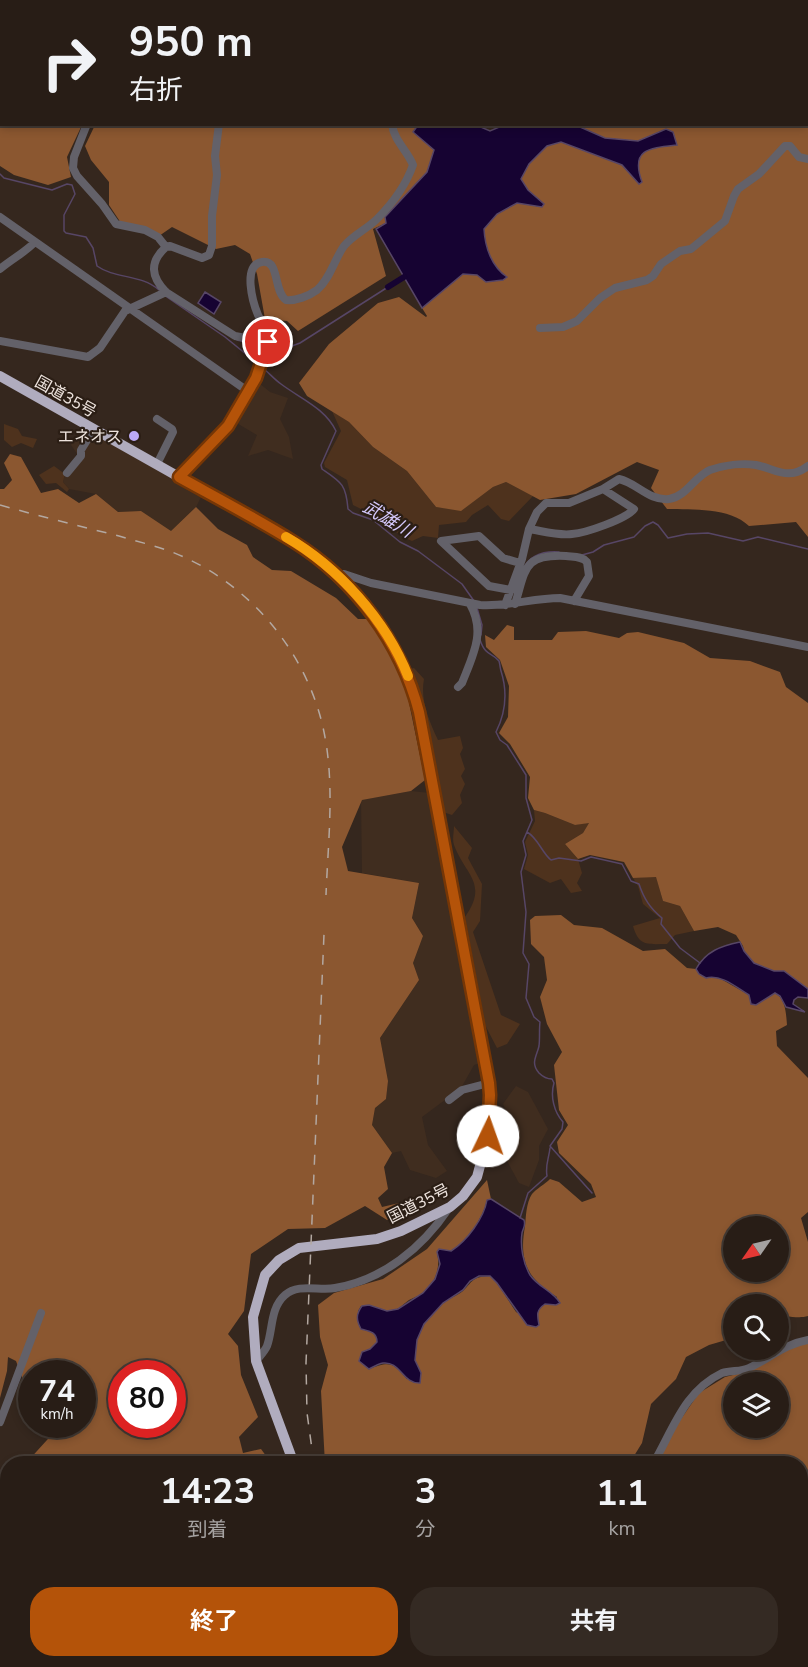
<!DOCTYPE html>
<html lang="ja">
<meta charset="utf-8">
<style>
body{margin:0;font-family:"Nunito Sans","Noto Sans JP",sans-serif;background:#342a23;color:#f1f3f6;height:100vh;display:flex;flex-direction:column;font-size:22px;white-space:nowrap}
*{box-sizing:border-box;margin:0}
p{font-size:20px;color:#a5a2a1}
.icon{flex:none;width:33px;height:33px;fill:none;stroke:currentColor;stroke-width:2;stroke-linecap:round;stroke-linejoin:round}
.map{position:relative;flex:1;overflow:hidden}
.sheet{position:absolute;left:0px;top:1456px;width:808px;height:212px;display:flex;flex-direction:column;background:#281d16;border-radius:24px 24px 0 0;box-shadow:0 3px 9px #0003,0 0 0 2px #443b35}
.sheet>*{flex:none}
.guide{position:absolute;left:0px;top:0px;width:808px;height:126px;box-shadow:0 3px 9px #0003,0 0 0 2px #443b35;background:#281d16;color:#f1f3f6;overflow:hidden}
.needle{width:39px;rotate:236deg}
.buttons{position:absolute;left:723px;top:1216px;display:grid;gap:12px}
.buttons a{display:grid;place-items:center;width:66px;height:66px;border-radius:50%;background:#281d16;box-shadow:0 3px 9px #0003,0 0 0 2px #443b35;font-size:30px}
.speed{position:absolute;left:18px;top:1360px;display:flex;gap:12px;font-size:30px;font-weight:700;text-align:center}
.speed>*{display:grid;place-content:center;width:78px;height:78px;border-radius:50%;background:#281d16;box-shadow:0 3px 9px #0003,0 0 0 2px #443b35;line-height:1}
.speed small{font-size:15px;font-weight:400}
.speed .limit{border:9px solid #d22;background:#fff;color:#111}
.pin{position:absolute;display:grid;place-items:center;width:51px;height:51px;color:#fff;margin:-26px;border:3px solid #fff;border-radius:50%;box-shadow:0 2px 6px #0007}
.me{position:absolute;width:66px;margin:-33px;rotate:3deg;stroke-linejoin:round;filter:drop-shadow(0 0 4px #0008)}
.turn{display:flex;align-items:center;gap:21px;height:126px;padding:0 30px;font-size:27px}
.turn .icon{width:78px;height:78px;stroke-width:2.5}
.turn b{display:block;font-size:42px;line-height:51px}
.eta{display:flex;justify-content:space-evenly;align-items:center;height:102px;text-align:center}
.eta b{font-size:36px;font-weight:700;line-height:42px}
.primary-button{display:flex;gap:12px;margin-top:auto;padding:12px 30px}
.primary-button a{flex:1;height:69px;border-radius:24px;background:#b45309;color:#fff;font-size:24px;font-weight:700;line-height:69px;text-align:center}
.primary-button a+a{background:#342a23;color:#f1f3f6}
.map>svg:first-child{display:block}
.built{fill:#402d1f}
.green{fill:#4e321d}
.forest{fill:#8b5730;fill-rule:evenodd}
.water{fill:#160332;stroke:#574666;stroke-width:1.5}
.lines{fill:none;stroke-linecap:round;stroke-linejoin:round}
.stream{stroke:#574666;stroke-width:1.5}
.canal{stroke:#160332;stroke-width:6}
.river{stroke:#160332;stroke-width:10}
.minor{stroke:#636169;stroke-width:8}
.highway{stroke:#b0acbe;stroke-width:10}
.rail{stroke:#b3a8a1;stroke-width:1.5;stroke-dasharray:10 10;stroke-linecap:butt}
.route-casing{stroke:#753606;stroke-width:15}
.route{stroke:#b45309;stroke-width:10}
.slow{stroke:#f59e0b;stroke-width:10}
.poi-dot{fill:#bcaaf5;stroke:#2b1e15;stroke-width:2}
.labels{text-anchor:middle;stroke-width:4.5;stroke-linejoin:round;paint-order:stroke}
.street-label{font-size:16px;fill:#eee4de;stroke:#2b1e15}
.poi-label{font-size:16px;fill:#eee4de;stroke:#2b1e15;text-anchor:end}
.water-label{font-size:18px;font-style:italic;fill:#d4c8fb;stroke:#2b1e15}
</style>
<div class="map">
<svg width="808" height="1667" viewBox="0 0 808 1667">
<rect width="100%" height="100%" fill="#35271e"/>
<!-- built -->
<path class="built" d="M259,383l11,9 18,6 -8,21 9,18 4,22 -25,-9 -20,6 9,-21 -22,-13z
M83,428l119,67 -6,12 -25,24 -30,-20 -23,1 -22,-18 -27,-5 -6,-7 2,-8 13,-19 -7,-10z
M411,791l19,2 51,270 -7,2 -13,23 -39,29 6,28 19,26 -11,7 -26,-8 -9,-19 -9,2 -20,-28 3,-17 11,-9 2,-18 -8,-43 39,-58 -6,-17 10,-27 -11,-18 7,-35 -57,-10 -1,-73z
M516,1086l12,6 20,37 -9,17v14l-10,27 -10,-4 -13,-24 9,-28 -12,-27z"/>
<!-- green -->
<path class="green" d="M332,411l17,11 24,25 34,24 29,36 25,3 32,-23 13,-5 27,14 -24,25 -8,-2 -13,-14 -16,10 -6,7 -27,3 -1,13 -15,-2 -11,5 -11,-5 -20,-17 -28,-14 -6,-25 -22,-13 -1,-4 17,-32z
M4,424l14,5 4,7 15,3 -4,9 -12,-5 -9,4 -8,-7z
M54,466l11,8 -2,8 6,7 -2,3 -11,-9 -10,1 -7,-9z
M414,668l10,11c-4,21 5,42 14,61l22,-4 3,12 -3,6 5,15 -4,7 4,8 -5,11 2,8 -10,12 -9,-3 -22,-115 -11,-28z
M534,810l11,3 30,12 15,-3 -7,11 -18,11 13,15 4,14 -5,10 5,8 -11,2 -10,-14 -11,4 -26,-14 4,-14 -3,-13 10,-21z
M454,826l18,22 -4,10 14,26 -2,37 -7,11 28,83 19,9 -13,20 -10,4 -12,-23 -20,-108c24,-34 0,-42 -11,-72 -2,-6 0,-13 0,-19z
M656,876l7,25 17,5 14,25 -19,4 -8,9c-19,0 -28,3 -34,-18l27,-8 -17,-14 -5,-18 -5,-8z"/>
<!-- forest -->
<path class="forest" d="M0,0h133l-131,2v122l80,1 -15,32 4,20 -23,8 -34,-10 -14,-9z
M144,0h664v537l-12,-15 -47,4c-20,-19 -56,-16 -82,-17l-16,-21 8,-18 -22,-8 -61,32 -36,6 -34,-18 -13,5 -32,24 -25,-4 -29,-36 -34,-24 -24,-25 -42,-26 -8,-13 30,-39 49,-41 21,-6 27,20 1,-1 -5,-8 40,-34 45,3c-16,-11 -22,-30 -23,-48l13,-15 20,-11 25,3 1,-2 -15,-14 -7,-11 8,-15 18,-18 14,-4 61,23 17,19 3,-2c-2,-4 -5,-10 -6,-15 -1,-19 27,-21 40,-22l-10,-16 -28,12 -33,-3 -25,-11v-2l227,-1v-122h-663z
M418,124l-5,8 21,18 -6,22 -43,45 1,6 -13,6 13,47 -88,55 -11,-10 -22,-2 -8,-45 -7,-20 -15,-9 -19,4 -44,-22 -13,9 -34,-7 -16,-24v-23l-18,-22 -6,-14 10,-21z
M10,454l11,3 20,36 17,-4 21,14 17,-9 22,18 23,-1 30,20 25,-24 22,22 29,16 6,12 19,13 19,1 45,27 22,21h10l22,33 17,41 18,87 -14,11 -49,9 -20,47 6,24 71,12 -7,35 11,18 -10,27 6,17 -39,58 8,43 -2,18 -11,9 -3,17 20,28 -8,14 4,22 -10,9 4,9 30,-7 -15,16 -10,4 -22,-14 -40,22 -37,1 -37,25 -7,57 -16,23 10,12 3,29 17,42 -19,20 4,16 18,-4 11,15h-244l-1,-2 30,-33v-4h25v-51h-50l-1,27 -15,-40 -8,-4 -1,14 -7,27v-909h4l8,-9 -8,-17zM122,1374h50v51h-50z
M507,625l7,2v13h38l6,-8 28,-1 33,7 8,-5 11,-1 46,11 26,15 40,3 30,11 6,15 22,16v286l-24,-18h-10l-20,-8 -10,-12 -1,-5 -7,-11 -18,-8 -24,4 -14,-25 -17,-5 -7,-24 -23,1 -9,-16 -34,-7 -12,4 -13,-15 18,-11 6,-10 -14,2 -30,-12 -11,-3 -6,-12 2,-21 -20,-33 -11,-11 9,-16 1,-31 -9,-26 -14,-13 -1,-12 9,5z
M561,915l13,10 28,3 41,23 22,-2 22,19 9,1 3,5 22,5 28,16 2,8 24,-10c11,6 11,21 12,32l-11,6 1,15 31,32v134l-7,6 7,24v74c-10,3 -19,-1 -29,1l-1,-12h-44l-1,33 -24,7 -23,12 -10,22 -25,25 -9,39 -13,21h-304l-4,-73 7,-26 -8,-28 -2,-32 16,-12 49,-14 44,-30 60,-69 4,19 -4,1c-2,14 -22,46 -35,51 -4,1 -10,1 -15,2 4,15 -2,31 -15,41 -4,2 -9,4 -13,6 -7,5 -11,11 -20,11 -10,0 -17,-6 -28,-5l-3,5 3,18c8,2 16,3 16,13l-7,7 -8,3 7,17c20,-8 25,-7 38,10l14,-6c-2,-4 -5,-9 -6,-13 -3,-21 12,-44 28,-57 6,-5 14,-7 20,-12 11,-11 9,-14 27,-15l7,7 19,29 23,13c-2,-10 -3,-15 6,-21l11,1 1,-8c-31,-19 -38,-37 -32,-71 1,-9 1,-23 7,-32 4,-5 13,-10 18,-15l9,3 23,20 14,-5 -5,-13 -32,-31 -2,-11 11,-17 -9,-15 -5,-45 8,-13 -15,-28 -7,-27 7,-17 -3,-23 -13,-13 -1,-24 5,-4zM734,1227h44v45h-44z
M808,1343v189h-7v-68h-144l17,-35 25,-36 26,-16 24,-6 41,-24zM734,1383h44v45h-44z"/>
<!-- water -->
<path class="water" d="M418,125h58l14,6 14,-6h76v2l25,11 33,3 28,-12 7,3 4,13c-28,3 -47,4 -35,37l-3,2 -17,-19 -61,-23 -14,4 -18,18 -8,15 7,11 16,14 -2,3 -25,-4 -20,11 -13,15c1,19 8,38 23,48l-4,3 -17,2 -9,-7 -14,-1 -41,34 -46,-79 10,-6 -1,-6 42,-45 7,-22 -21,-18z
M205,292l16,10 -7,12 -16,-11z
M740,942l4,9 10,12 20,8h10l24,18v9l-10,-1 -4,3 -1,4 12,8 -19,-5 -6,-11 -5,-3 -19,12 -5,-1 -2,-9c-13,-8 -28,-21 -43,-17l-7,-4 -3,-5c10,-18 25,-23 44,-27z
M491,1199l33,21c2,6 -1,8 -2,13 -2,13 1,30 8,42 8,12 23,16 30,28l-4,2 -11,-1c-9,6 -8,11 -6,21l-3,2 -9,-2 -30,-42 -7,-7h-11l-9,5 -7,9 -20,13 -19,21 -7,16 -2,20 6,13 -1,10c-17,1 -20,-22 -37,-20 -5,1 -10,4 -14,6l-10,-8 3,-9 8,-3 7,-7c0,-10 -8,-11 -16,-13 -5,-9 -5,-15 1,-23l7,-1 18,6 11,-2 25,-16 12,-14 5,-15 -3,-12 2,-3 12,2c16,-10 33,-33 36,-51z
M7,1488v84l-4,2 -3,-3v-62z"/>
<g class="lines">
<!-- stream -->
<path class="stream" d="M0,174l4,4 48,12 15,-6 5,1 3,9 -11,21v16l2,2 20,4 7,11 4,18c18,13 44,8 62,24
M164,295l61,42 32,26
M237,340l27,7
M269,348l15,1 16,-6 88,-56
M263,368c6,5 12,12 18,16 20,15 44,24 55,47l-15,34 1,4c19,13 24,15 26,40l5,4 20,7 27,22 18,9 44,33 12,17
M582,555l11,-3 11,-7 30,-8 11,-11 8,-4 5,3 10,13 19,-4 21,-1 35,8 15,-4 50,12
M523,569c7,-14 21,-18 36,-17
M477,608l5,17 -1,10
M480,640c6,17 12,12 19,21 1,3 1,7 2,10 7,22 5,41 -5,61l4,8 7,5 19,30v23l6,22 -9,21 3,14 -5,17 5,40 -3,41 6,11 -3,34 8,19 6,5c-1,8 0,16 -1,24 -2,10 -9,17 0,27 4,4 7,6 13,6l2,4c-4,13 0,29 9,39l-1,7 -12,17 42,47
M527,832c11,6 15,21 24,28l8,-2 22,3 10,-4 31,7 9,17 8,3c5,15 11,24 23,34l-1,6 19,24 20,15
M520,1218l8,-25 19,-17c-2,-11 2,-18 3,-28"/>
<!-- canal -->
<path class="canal" d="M388,287l16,-10"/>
<!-- river -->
<path class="river" d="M801,1540h7
M282,1660l1,7
M353,1660l14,7
M532,1667l9,-7"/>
<!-- minor -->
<path class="minor" d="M135,0l1,2
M490,0l1,2
M648,0l1,2
M802,0l6,2
M232,2l1,-2
M620,2l2,-2
M700,2l2,-2
M87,124l-13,33 -1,11 4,8 25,28 14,20 29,6 13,7 8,10 4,-1 32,12 7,-3 3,-9v-30l5,-41 -2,-19 4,-32
M0,217l249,175
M166,247c-17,15 -15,30 0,45l69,44 33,6
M0,269c12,-10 24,-16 35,-27
M540,328l23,-1 14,-6 23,-23 15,-10 32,-8 6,-4 8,-12 19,-13 11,-2 34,-28 9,-25 4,-7 21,-15 26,-28h5l9,11 9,2
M0,341l88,16 12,-9 25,-37 41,-19
M157,419l15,10 1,3 -16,32
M67,473l14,-17v-6l13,-21
M179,477c34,-34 68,-68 82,-115 2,-7 6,-14 7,-22 1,-9 -6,-17 -10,-25 -5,-12 -16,-50 4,-53 18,-3 11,29 24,38 10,1 23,-4 31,-10 13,-11 17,-30 27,-44 9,-11 23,-17 33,-27 15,-15 29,-34 36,-54 -6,-15 -19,-24 -21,-41
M603,489l16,-10c18,4 30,22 50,20 17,-2 26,-23 41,-29 14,-5 32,-7 46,-5 20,4 32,16 52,1
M336,575l8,-1 27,9 109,22c27,2 53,-7 80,-7l248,49
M511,590l-22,-4 -48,-45 38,-5 24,22 17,5
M515,604c11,-35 8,-50 51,-48 8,1 16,0 21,6l2,14 -15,25
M505,605l17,-46 7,-30c13,2 30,7 43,5 14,-1 54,-15 62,-25l-31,-20 -34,14h-23l-9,9 -8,17
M458,687l4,-4c11,-28 24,-51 8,-79
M449,1100l13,-10 27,-7
M256,1361c3,-4 9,-10 11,-15 6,-16 3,-38 18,-51 13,-12 34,-4 50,-7 48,-8 87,-40 114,-80
M0,1422l41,-109
M653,1464c20,-34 31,-73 69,-91 9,-3 19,-1 27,-5 21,-10 36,-24 59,-28
M0,1599l8,8
M801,1651l7,-2
M657,1660l9,4 20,3
M18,1667l1,-7
M544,1667l10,-7
M744,1667l21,-7"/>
<!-- highway -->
<path class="highway" d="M0,376l296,167c60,45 103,95 123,169l70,371 1,12 -2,41 -11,41 -14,19 -13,11 -49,24 -24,8 -78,9 -20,12 -14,15 -12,42 3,44 38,103
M297,1667l3,-7"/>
<!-- rail -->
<path class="rail" d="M0,505c39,11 79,21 119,31 23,7 47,12 69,23 68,32 121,99 136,173 11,53 4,110 2,163
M314,1464l-7,-51 -1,-50 18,-429
M327,1667l1,-7"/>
</g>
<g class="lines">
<defs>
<path id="route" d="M268,342l-12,36 -28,48 -49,51c38,21 78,42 115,65 61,38 107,101 125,170l70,371 1,12 -2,41"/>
</defs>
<!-- route casing -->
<use href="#route" class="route-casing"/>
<!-- route -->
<use href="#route" class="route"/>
<!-- slow -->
<path class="slow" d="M286,537c52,30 100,83 122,139"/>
</g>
<!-- markers -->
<circle class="poi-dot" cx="134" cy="436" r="6"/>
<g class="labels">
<!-- street labels -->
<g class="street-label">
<text transform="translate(66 396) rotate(29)" y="6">国道35号</text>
<text transform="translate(418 1203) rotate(-27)" y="6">国道35号</text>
</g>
<!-- poi labels -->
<g class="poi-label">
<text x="122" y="442">エネオス</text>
</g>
<!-- water labels -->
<g class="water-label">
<text transform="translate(388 519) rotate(31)" y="6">武雄川</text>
</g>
</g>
</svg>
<div class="buttons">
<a><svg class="needle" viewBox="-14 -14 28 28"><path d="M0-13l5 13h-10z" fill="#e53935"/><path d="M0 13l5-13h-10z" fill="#a5a2a1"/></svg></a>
<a><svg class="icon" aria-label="search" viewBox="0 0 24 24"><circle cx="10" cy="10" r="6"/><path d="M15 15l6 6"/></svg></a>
<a><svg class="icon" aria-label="layers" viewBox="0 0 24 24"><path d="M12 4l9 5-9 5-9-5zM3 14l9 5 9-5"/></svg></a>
</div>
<div class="speed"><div>74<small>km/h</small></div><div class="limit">80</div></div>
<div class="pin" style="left:268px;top:342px;background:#d93025"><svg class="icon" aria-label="arrive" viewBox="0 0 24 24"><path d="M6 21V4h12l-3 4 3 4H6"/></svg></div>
<svg class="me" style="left:488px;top:1136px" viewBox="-20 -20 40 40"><circle r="19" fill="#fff"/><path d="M0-13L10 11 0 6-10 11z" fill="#b45309"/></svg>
<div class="guide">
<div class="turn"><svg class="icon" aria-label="right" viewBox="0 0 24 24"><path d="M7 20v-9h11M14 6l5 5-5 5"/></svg><div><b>950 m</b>右折</div></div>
</div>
<section class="sheet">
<div class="eta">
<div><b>14:23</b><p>到着</p></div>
<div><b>3</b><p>分</p></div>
<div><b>1.1</b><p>km</p></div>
</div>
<div class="primary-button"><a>終了</a><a>共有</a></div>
</section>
</div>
